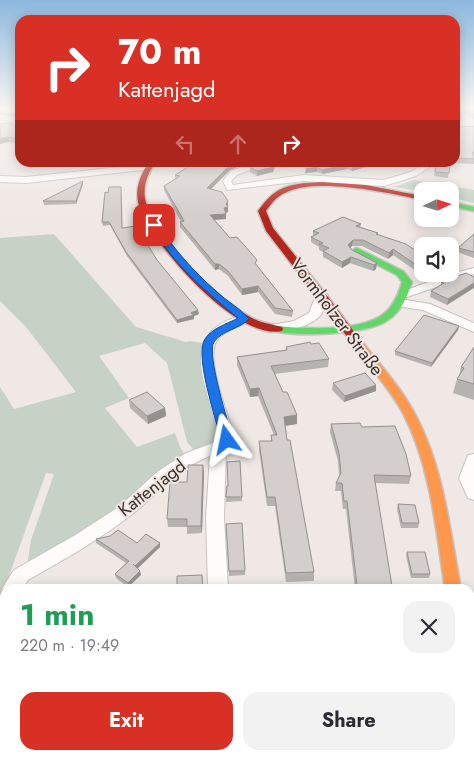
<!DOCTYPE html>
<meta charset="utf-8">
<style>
body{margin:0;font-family:Jost,sans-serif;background:#f2f2f3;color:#2b2b33;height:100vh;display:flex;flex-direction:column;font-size:19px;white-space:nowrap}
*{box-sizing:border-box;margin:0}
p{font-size:16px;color:#7c7c81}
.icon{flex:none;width:28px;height:28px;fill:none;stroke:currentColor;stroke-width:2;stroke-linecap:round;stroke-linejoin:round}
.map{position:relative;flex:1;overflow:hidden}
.details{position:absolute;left:0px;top:584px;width:475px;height:176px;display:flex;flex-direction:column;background:#fff;border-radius:15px 15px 0 0;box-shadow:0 2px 12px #0003}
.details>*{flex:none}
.hud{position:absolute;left:15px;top:15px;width:445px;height:152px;border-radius:15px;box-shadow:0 2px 12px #0003;background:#d93025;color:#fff;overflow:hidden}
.needle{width:32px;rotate:86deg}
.tools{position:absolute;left:414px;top:182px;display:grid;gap:10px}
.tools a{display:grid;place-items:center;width:45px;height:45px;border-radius:10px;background:#fff;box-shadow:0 2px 12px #0003;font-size:25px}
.pin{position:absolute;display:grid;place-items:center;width:42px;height:42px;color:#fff;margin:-21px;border-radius:10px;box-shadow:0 2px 8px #0006}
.me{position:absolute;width:55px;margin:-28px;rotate:348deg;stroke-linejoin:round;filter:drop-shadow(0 0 4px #0008)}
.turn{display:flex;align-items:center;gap:18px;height:105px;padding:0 20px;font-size:22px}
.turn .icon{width:65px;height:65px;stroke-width:2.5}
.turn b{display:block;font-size:35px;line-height:42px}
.lanes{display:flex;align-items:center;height:48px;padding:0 20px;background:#0003;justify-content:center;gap:25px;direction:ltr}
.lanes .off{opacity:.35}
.round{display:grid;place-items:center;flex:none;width:52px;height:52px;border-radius:15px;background:#f2f2f3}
.overview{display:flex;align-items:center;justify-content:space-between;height:85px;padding:0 20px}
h1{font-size:30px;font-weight:700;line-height:38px;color:#1e9e55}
.cta{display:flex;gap:10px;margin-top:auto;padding:10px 20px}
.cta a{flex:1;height:58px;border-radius:15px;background:#d93025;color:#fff;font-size:20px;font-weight:700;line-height:58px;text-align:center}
.cta a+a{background:#f2f2f3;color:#2b2b33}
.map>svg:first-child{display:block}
.green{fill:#c7d2c7}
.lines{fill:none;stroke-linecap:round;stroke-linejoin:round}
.street-casing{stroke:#c7c2c0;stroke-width:2}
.fast-casing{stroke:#c7c2c0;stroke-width:3}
.slow-casing{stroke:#c7c2c0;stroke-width:3}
.jam-casing{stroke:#c7c2c0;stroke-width:3}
.street{fill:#fdfcfb;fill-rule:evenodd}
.fast{fill:#63d668;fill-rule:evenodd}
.slow{fill:#ff974d;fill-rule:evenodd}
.jam{fill:#b3261e;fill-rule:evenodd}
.wall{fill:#b6b2af}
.shaded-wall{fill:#94918f}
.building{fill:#d4cfcc;stroke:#94918f}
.route{fill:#1a73e8;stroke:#114b97}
.labels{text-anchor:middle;stroke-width:4;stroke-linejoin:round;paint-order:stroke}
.street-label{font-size:18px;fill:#383331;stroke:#f3e6e1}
</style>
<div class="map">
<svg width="474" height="759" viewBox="0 0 474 759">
<rect width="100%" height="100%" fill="#efe8e5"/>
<!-- green -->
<path class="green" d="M414,180l60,10v13l-24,-6v-6h-28l-28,-4z
M54,234l82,93 50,15 4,-1 12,2 3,30 14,66 -25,11 -7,-8 -20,-79 -22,-20 -46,13 30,42 -24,10 32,39 38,-14 5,14 5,8 -63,53 -95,58 4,-26 23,-66 -8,-1 -46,128v-214l14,22 62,-17 -50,-65 -26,-26v-63z"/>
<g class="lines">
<defs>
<path id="street" d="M257,162h14l-34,13 -6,6 2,4 71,-10 80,5 26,-8 16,-9 7,2 -17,11 -32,10 -80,-5 -77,9 -4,-9 8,-10z
M148,164l3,1v4l-125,14 -26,-1v-6l26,1z
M474,268v6l-67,23h-8l-2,-2 2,-2 48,-18z
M322,292l6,3c-2,5 -3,11 -5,16 -8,16 -31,18 -47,21l-4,-1 -2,-3 2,-3 22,-4 15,-8 7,-18z
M400,299l30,5 44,19v9l-51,-22 -27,-4 -2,-3z
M244,315l4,1 2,3 -2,3c-9,5 -23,8 -30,17 -15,17 12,79 17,101l-9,9 -2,68 4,72h-20l-2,-72 4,-61c-34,13 -52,38 -79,59 -32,25 -68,45 -103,65l-6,9h-17v27l-5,1v-22l4,-2 -2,-4 12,-19 63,-36 43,-28 37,-34 29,-19 27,-10 6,-5c-8,-48 -48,-105 25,-123z
M474,454v46l-6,-2 -9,-20 9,-23z
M214,755h24v4h-24z"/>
<path id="fast" d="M450,202l24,5v4l-24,-5z
M357,248l46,23 9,11c-5,15 -11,30 -24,38 -21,15 -89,17 -114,11l-1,-2 5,-3c27,3 77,5 101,-9 13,-7 19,-21 23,-35l-5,-7 -43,-22v-4z"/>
<path id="slow" d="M356,338l4,1c19,25 42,49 56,77 28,53 34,115 45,173h-16c-9,-58 -14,-121 -41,-174 -14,-27 -36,-49 -53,-74z
M470,627l4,1v22l-4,-1z"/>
<path id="jam" d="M149,162h7c-8,11 -13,23 -11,36 6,40 73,102 107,120 10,5 19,6 30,9l1,2 -1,2c-45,11 -134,-90 -144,-129 -3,-15 3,-28 11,-40z
M322,182l44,3 56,11v4c-34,-7 -106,-23 -137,-7 -9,4 -13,10 -19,18l7,17 52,65 36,48 -5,3 -4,-1 -86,-112 -8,-20c19,-27 32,-27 64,-29z"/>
</defs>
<!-- street casing -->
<use href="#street" class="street-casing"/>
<!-- fast casing -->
<use href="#fast" class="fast-casing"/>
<!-- slow casing -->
<use href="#slow" class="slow-casing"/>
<!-- jam casing -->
<use href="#jam" class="jam-casing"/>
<!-- street -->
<use href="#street" class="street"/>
<!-- fast -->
<use href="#fast" class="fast"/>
<!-- slow -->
<use href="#slow" class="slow"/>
<!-- jam -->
<use href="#jam" class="jam"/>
</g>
<!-- wall -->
<path class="wall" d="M0,109h20v9l-20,-3z
M460,109h14v11z
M0,124l20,8v12l-11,-2z
M474,126v38l-24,-1 -2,15 -14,-2 2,-14h19v-35z
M180,162h70l-20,8 -19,19 17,17v6l-2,1v6l-12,1 16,18 27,28 36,45 -1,6 -17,-3 -17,-22 -16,3 -14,-19 -9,-7 -4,1 -35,-43v-5h1l-17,-32v-4l11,-7v-4l20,-12 -15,1z
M309,162h74l-31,9 -5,-2 -25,5 -5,-2 -12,1z
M250,167l23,5 -16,4 -7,-4z
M83,184l-7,20 -32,1 -1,-4z
M108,193l14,35 35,32 42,54 -5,2v3l-17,4 -50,-67 -17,-31 -7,1 -1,-4z
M361,224l-1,3 18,6 -1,2 45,20v19h21l-1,1 -13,5 -36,-25 -5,4 -26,-13h-10l-2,2 2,2 25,13 -1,6 -3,2 -23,-8 -8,5 -19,-11v-5l-4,-2v-3l-8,-5v-5l2,-1v-5z
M474,234v24l-17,-6 1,-4z
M466,273l-19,32 -17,-8 1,-6 10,-6v-3z
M459,326l-1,4 -27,37 -36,-12v-4z
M311,344l18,15 -1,8 -53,7 8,18 14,23v9l-12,2 2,14 27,132v9l-28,1 -11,-76h-8l-8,-56v-9h12v-6h3l-16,-39 -8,1 -13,-32v-8l49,-7v-3z
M474,347v53l-21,-7 4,-14 2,-3 2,-9z
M333,383l43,8 -32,11 -12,-12z
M129,400l36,8 1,8 -18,8 -18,-16z
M331,424l31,3 49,49 -2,8 -34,-1 17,103 -1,3h-36l-9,-80h-3l-2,-18h-6l1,-8 3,-7 -1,-15 -8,-29z
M240,461l2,40 -16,1 1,-16h1z
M204,472l-2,61 -15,1v-7h-19l-1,-8 20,-37z
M398,504l21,19 -1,5h-17l-4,-19z
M226,524l19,47v4l-16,1z
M96,539l41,4h23v4l-22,21 2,3 1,4 -13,12 -12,-9 -1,-4 11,-11 -30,-20z
M407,552l23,22 -1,4h-18l-5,-22z
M413,755h48l1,4h-48z"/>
<!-- shaded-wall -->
<path class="shaded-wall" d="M8,137l1,5 -9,2v-6z
M237,162h13l-20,8 -23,23v-5l23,-23z
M275,162h2l-4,10 -16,4v-5z
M366,162h17l-31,9v-5z
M399,162h9l-9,3z
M348,164l-1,5 -25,5v-4z
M317,167v5l-12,1 1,-4z
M83,181v3l-7,20v-3z
M228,201v5l-1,1h1v5l-4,1v-5l2,-4z
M226,214v5l-16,1v-5z
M353,240l-1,6 -5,5 1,-6z
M393,249v6l-5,4 1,-6z
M351,257l-1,6 -8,5v-6z
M377,263l-1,6 -3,2 1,-6z
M215,264h4v5l-4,1z
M430,274h13l-1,1 -13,5z
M474,283v5l-27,17 1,-6z
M258,286v6l-16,3v-6z
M198,310l1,4 -5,2v3l-17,4v-3z
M459,326l-1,4 -27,37 1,-4z
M376,385v6l-32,11 1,-6z
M259,388l-1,8 -8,1v-8z
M165,408l1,8 -18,8 -1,-8z
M297,415v9l-14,2 1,-9z
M203,465l1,7 -2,61 -1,-7z
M160,543v4l-24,23 -1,-4z
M140,571l1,4 -13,12v-4z"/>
<!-- building -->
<path class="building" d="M0,109h20v7l-20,-3z
M466,109h8v6z
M12,123l8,9v7l-12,-2 -8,1v-14z
M474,126v26l-2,1 2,3v3l-19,-1v-31z
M196,162h41l-7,3 -23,23 15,4 6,9 -2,3 2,3 -4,1 2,6 -16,1 20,23 7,-1 20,23 -2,3 38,48 -18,-3 -17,-22 -16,3 -14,-18 -9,-7h-4l-35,-42 4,-1 -20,-35 16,-10 -5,-1z
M263,162h12l-2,5 -16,4 -7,-4z
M309,162h57l-14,4 -4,-2 -26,6 -5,-3 -11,2z
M436,162h14l-1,11 -14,-1z
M83,181l-7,20h-33z
M109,187h12l1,41 14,-2 21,34 41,50 -7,3 3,2 -17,5 -51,-68 -17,-30h-7l3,-30 3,1z
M343,217l18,7 -5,2 22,7 -2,1 30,10 16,11v14l-29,-20 -4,4 -26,-13h-10l-5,5 4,5 25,13 -3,2 -23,-8 -9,5 -19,-11 6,-3 -10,-4 4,-1 -12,-6 8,-4 -6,-2z
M474,234v18l-16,-4z
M466,273l8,4v6l-26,16 -17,-8 13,-8 -3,-1z
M424,315l35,11 -27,37 -37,-12z
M310,342l1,2 8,-1 10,16 -58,7 12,26h4l10,23 -13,2 3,23h3l24,132 -28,1 -11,-76h-8l-8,-56h13l-1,-6h6l-18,-47 -9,1 -13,-32 50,-7 -1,-3z
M474,347v37l-17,-5 7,-11 -3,-1z
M365,373l11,12 -31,11 -12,-13z
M147,392l18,16 -18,8 -18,-16z
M360,423l2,4 33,-1 11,28 5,22 -37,-1 18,111 -35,-1 -10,-84h-3l-2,-18h-6l5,-10 -2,-20 -8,-29z
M240,461l2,36h-16l1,-11h1l-1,-24z
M188,465h15l-2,61h-14v-7h-20l3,-37h17z
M398,504l17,1 4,18h-17z
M242,523l3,48h-16l-3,-47z
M118,530l19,13 9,-9 14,9 -25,23 -2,-2 7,7 -12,12 -13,-9 14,-13 -33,-22 14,-3z
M407,552h18l5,22h-18z
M202,575l1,14h-26v-13z
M168,755h41v4h-41z
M241,755h21l1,4h-22z
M313,755h43l1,4h-43z
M418,755h43l1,4h-43z"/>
<!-- sky -->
<linearGradient id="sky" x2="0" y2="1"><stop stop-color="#8cb8de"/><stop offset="0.5" stop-color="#f8f5f3"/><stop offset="1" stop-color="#f8f5f3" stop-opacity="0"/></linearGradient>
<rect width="474" height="216" fill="url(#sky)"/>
<!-- route -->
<path class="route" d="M151,223h6c16,25 36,48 59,68 10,10 24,17 33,28 -9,10 -27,11 -35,23 -8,12 15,82 19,98l-1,3h-9l-2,-3c-5,-21 -27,-85 -16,-101 7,-11 22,-15 33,-21 -34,-27 -66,-56 -88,-93z"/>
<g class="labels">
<!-- street labels -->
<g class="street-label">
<text transform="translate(337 317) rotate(53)" y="6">Vormholzer Straße</text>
<text transform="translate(152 488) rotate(-38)" y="6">Kattenjagd</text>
</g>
</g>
</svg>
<div class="tools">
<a><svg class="needle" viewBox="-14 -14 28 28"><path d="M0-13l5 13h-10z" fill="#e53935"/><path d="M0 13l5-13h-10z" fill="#7c7c81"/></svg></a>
<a><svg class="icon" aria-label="sound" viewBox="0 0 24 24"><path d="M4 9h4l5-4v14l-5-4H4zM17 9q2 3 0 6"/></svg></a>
</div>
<div class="pin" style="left:154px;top:225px;background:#d93025"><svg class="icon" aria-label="arrive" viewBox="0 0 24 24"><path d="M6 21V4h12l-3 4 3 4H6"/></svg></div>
<svg class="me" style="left:227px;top:440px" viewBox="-20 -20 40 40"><path d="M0-17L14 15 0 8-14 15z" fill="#1a73e8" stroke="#fff" stroke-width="4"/></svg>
<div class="hud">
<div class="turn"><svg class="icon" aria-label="right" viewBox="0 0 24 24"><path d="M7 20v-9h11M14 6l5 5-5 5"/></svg><div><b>70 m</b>Kattenjagd</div></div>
<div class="lanes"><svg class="icon off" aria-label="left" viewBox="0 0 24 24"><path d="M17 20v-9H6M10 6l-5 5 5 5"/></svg><svg class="icon off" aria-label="ahead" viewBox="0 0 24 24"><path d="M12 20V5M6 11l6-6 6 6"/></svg><svg class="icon" aria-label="right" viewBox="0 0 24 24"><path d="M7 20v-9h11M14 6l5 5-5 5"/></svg></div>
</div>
<section class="details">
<div class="overview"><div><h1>1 min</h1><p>220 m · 19:49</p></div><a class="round"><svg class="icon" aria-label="close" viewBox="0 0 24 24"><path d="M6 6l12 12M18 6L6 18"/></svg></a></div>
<div class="cta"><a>Exit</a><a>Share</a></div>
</section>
</div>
